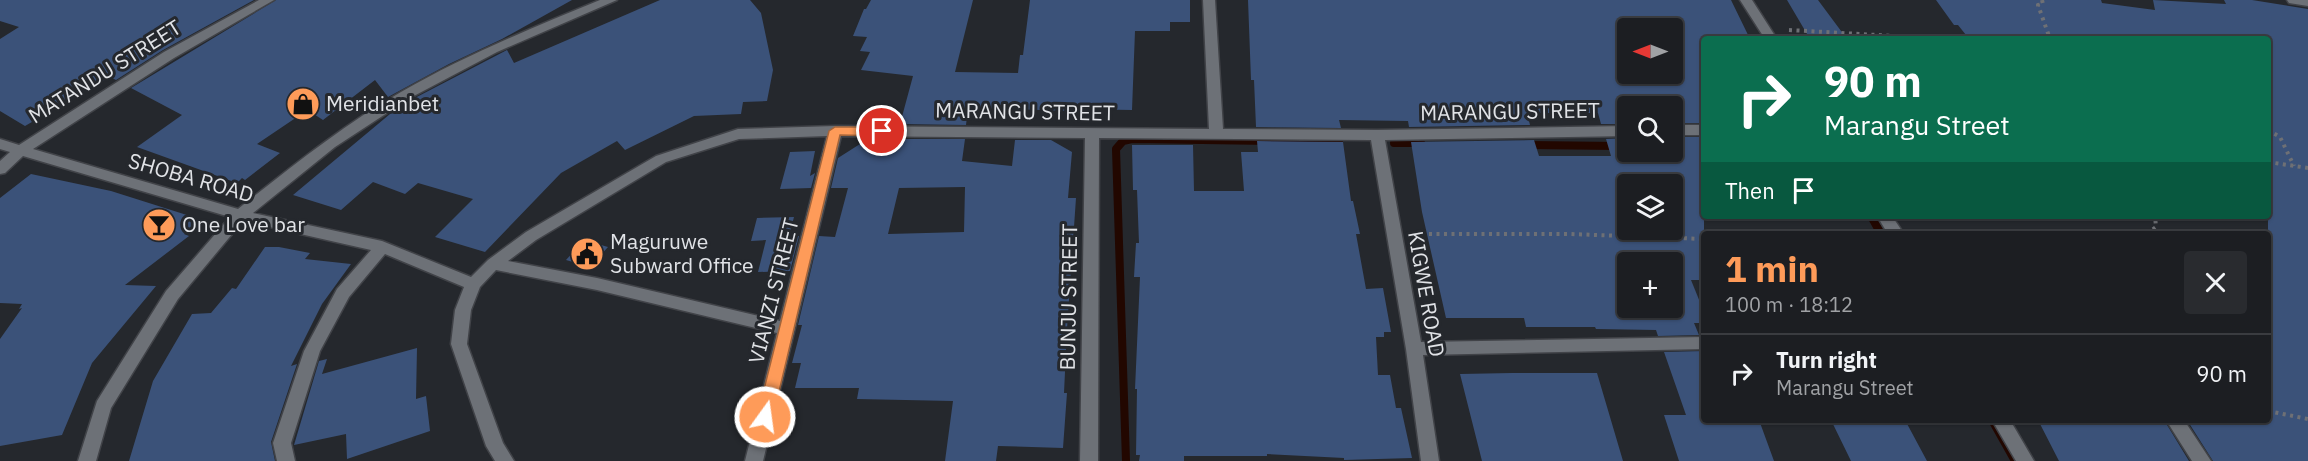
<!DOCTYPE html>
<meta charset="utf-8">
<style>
body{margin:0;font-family:"IBM Plex Sans",sans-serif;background:#292b2f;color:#f1f3f6;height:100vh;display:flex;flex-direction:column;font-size:22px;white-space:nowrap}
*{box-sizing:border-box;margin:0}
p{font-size:20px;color:#a0a2a5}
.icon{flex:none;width:33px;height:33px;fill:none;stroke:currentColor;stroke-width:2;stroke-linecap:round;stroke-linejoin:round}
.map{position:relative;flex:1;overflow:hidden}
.sheet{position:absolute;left:1701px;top:231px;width:570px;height:192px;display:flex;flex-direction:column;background:#1c1e22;border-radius:6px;box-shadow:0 2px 4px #0004,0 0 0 2px #3a3c40}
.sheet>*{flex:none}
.hud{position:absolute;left:1701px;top:36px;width:570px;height:183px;border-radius:6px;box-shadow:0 2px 4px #0004,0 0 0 2px #3a3c40;background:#0b6e4f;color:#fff;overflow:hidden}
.needle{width:39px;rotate:270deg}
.buttons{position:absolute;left:1617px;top:18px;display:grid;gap:12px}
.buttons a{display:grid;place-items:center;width:66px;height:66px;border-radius:6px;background:#1c1e22;box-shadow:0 2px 4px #0004,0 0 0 2px #3a3c40;font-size:30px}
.pin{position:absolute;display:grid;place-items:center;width:51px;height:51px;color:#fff;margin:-26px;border:3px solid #fff;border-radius:50%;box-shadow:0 2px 6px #0007}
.me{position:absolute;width:66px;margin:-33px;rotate:14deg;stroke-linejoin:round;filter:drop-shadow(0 0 4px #0008)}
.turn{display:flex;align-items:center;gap:21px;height:126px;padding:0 24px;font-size:27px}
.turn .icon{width:78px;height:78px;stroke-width:2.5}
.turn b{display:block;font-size:42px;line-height:51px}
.then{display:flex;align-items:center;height:57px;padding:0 24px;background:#0003;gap:12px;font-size:22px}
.round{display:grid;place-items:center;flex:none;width:63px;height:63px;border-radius:6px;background:#292b2f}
.overview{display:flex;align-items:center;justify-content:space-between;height:102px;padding:0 24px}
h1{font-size:36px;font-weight:800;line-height:45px;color:#fe9b59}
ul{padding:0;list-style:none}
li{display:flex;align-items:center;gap:18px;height:78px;padding:0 24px;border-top:2px solid #3a3c40}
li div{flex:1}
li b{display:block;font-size:22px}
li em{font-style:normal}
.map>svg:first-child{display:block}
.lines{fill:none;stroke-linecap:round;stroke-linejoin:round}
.stream{stroke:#220700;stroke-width:8}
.building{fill:#3b5279;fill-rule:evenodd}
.minor-casing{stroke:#414348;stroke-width:3}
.path{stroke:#6e7075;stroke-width:4;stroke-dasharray:3 4.5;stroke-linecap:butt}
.minor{fill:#6d7177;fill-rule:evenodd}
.route{fill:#fe9b59;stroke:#a5653a;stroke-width:1.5}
.labels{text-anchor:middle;stroke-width:6;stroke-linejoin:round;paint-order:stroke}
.street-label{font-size:21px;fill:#e1e3e7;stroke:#25282d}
.poi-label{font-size:21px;fill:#e1e3e7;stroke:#25282d;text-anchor:start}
</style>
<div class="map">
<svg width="2308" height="461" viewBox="0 0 2308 461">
<rect width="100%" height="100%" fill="#25282d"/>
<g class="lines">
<!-- stream -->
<path class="stream" d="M1394,143h27
M1527,145l92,1
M1651,152l12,32
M1871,216l10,18
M1992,420l23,41
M1126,461l-10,-312 7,-8 9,-2 207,3"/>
</g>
<!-- building -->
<path class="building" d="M0,0h254l-91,50 -47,30 -6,-3 -85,49 -25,-15v-72l19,-12 -19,-6z
M276,0h296l-70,39 -53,25 -61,33 -13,-17 -52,40 -14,-9 -9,4 -43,29 23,9 -35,27 -3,-2 -5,5 -100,-36 45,-32 -51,-27z
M660,0h90l11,13 12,57 -6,31 -24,1 -2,12 -47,2 -69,34 -8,-9 -56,32 -76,79 -50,-15 38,-38 -55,-16 -13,11 -32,-12 -32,28 -48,-15 97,-81 21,-14 96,-50 7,13z
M871,0h102l-18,72 63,1 2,-18h3l7,-55h160v22h-20v9h-35l-3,79 -58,-1v2l-106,-3 -2,17 -66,-1 13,-48 -52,-6 9,-18 -10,-1 7,-14 -14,-1 11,-27h2z
M1248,0h483l19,39h-46v84h-32v-17h-44v18h-27l-3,-11h-71l3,12 -121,2 -1,-6 -69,-1 2,8 -85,-1 -2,-47h-3zM1628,28h44v46h-44z
M1787,0h31l29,39h-37z
M1936,0h165l1,3 53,7 -2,-10 73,4 -2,-4h28l56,9v452h-95l-26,-41h81v-381h-251l-51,-4 -8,-10h-4z
M1672,137h32v143h-13l13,32v11h-10l5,12 -41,1 -2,-6 -60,-1 -1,-2h-69l-2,-9h-78l-24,-106 -11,-70 123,-2 5,16h72l-5,-17 22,-1v18h44zM1628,184h44v46h-44zM1628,253l44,1v54h-44z
M897,139h68l-3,22 50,5 3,-26h36l21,12 -4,46h8l-9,131 -3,64h3l-4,55 -65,-2 -2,15h-51l8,-60 -96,-2 2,-11h-64l6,-25h-9l10,-38h-4l21,-89 16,1 13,-49h-17l7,-30 22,-14 33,1zM965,187l-1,45 -76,2 11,-46z
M1257,141l86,1 8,59h2l7,33h-4l10,55 17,-1 8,44h-7v5h-8l2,38h12l6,33h5l11,50 -68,2v-2l-77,-4v2h-83v5h-45l1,-6h-4l1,-66h-2l5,-112h-6l2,-34h3l-2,-53h-4l-1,-45h61l1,46h50l-3,-39h17z
M815,151l-5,25 5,-3 -4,15 -31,1 10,-37z
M31,174l80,17 79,25 -2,3 11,3 -15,12 5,2 -64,49 31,1 -64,77 -30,72 -62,11v-107l22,-31 -3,1 3,-5 -22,-1v-105z
M794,217l-5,19h10l-9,35 -32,1 8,-32 -15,1 6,-23z
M584,240l24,7 -18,20 -24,-7z
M265,247h14l31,6 -5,6 46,5 -29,40 -31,62 6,-2 -26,78 4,19h-146l24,-80 39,-67 19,-1 21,-25 4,1z
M417,348l-1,51 10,-3 4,35 -83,28 -1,-25 -52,11 25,-84 8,-2 -5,15z
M1704,351v69h55l15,41h-95l-15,-46h22l-22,-63z
M1512,373h85l26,88h-141l-22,-87z
M1831,420h74l22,41h-76z
M2038,420h126l25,41h-130z"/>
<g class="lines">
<defs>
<path id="minor" d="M259,0h15l-100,58 -141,91 205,60c52,-41 105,-84 163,-117 64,-37 131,-64 199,-92h17l-120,52 -87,46 -75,49 -82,66 129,28 89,36 17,-17 38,-28 130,-76 82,-27 97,-3 374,3 -6,-129h12l8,129 154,1 251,-4v10l-243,4 36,202 283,-5v12l-281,6 16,106h-18l-15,-112 -35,-209 -272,-2 -1,323h-18l5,-323 -244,-2 -78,325h-18l32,-128 -180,-43 -101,-20 -16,17 -9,23 -4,34 36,99 11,18h-19l-9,-15 -35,-102 4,-34 9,-23 -79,-33 -36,43 -29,54 -29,92 4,18h-18l-4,-18 31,-92 33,-62 34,-39 -128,-29 -65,78 -67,109 -15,53h-18l19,-60 69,-110 64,-74 -207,-61 -18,17 -5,1v-13l10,-9 -10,-3v-10l19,6 145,-93zM827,136l-47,185 -183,-43 -89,-17 28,-21 130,-78 73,-23z
M1740,0h12l25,39h-12z
M2287,0h21v6l-19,-3z
M1672,125h32v10h-32z
M1877,216h15l12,18h-16z
M1992,420h18l24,41h-18z
M2166,420h18l27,41h-19z"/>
</defs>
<!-- minor casing -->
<use href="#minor" class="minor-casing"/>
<!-- path -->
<path class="path" d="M2042,0l1,4 -5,1 12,34
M1789,30l159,9
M2268,130l12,7 14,29
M2268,162l40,6
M1414,234h156l134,5
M2147,234l9,-7 -1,-11
M2268,411l40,8"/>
<!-- minor -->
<use href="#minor" class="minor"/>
</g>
<!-- route -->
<path class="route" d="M835,127h47l6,4 -6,5 -42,-1 -67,282 -3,5 -5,2 -6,-2 -2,-5 72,-286z"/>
<!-- icons -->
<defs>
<symbol id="shop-disc" viewBox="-11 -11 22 22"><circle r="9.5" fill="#fe9b59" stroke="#25282d"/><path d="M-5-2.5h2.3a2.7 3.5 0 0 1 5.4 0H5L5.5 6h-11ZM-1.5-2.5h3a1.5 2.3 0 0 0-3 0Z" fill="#111"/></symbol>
<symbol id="bar-disc" viewBox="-11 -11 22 22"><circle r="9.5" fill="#fe9b59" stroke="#25282d"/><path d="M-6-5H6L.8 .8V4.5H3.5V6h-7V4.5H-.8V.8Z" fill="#111"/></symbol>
<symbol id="civic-disc" viewBox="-11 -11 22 22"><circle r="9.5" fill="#fe9b59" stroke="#25282d"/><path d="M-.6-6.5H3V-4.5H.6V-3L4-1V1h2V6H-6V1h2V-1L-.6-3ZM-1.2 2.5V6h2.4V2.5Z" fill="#111"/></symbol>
</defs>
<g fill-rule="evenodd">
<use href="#shop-disc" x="284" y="85" width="38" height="38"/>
<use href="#bar-disc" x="140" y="206" width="38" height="38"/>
<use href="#civic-disc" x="568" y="235" width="38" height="38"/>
</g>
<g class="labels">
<!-- street labels -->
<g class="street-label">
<text transform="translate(105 72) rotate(-32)" y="7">MATANDU STREET</text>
<text transform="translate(1025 112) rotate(1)" y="7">MARANGU STREET</text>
<text transform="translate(1510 112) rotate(-1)" y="7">MARANGU STREET</text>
<text transform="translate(191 178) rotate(16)" y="7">SHOBA ROAD</text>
<text transform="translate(774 291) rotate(-76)" y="7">VIANZI STREET</text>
<text transform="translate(1426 294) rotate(80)" y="7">KIGWE ROAD</text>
<text transform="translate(1069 297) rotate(-89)" y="7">BUNJU STREET</text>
</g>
<!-- poi labels -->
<g class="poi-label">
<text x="326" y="111">Meridianbet</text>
<text x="182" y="232">One Love bar</text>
<text x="610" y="249">Maguruwe<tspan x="610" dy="24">Subward Office</tspan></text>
</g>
</g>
</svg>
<div class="buttons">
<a><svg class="needle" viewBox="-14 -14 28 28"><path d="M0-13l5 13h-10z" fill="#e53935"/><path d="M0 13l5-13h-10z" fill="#a0a2a5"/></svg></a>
<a><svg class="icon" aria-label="search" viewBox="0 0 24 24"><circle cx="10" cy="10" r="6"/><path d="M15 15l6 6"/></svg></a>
<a><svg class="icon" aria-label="layers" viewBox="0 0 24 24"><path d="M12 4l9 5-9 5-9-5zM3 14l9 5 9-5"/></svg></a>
<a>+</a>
</div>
<div class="pin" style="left:882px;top:131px;background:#d93025"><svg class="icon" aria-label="arrive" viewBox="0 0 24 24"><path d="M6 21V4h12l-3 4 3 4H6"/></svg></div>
<svg class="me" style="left:765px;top:417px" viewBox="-20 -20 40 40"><circle r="17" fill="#fe9b59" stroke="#fff" stroke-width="3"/><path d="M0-11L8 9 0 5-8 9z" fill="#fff"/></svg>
<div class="hud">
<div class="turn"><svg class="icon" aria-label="right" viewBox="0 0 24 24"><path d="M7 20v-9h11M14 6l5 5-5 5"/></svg><div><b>90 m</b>Marangu Street</div></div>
<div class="then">Then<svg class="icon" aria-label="arrive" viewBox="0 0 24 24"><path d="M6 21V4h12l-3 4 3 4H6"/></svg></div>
</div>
<section class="sheet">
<div class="overview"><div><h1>1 min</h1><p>100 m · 18:12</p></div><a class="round"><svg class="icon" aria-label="close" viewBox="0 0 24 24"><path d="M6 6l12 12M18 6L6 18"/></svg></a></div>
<ul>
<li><svg class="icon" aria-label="right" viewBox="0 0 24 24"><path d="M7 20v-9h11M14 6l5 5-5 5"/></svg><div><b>Turn right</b><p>Marangu Street</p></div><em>90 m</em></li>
</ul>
</section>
</div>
